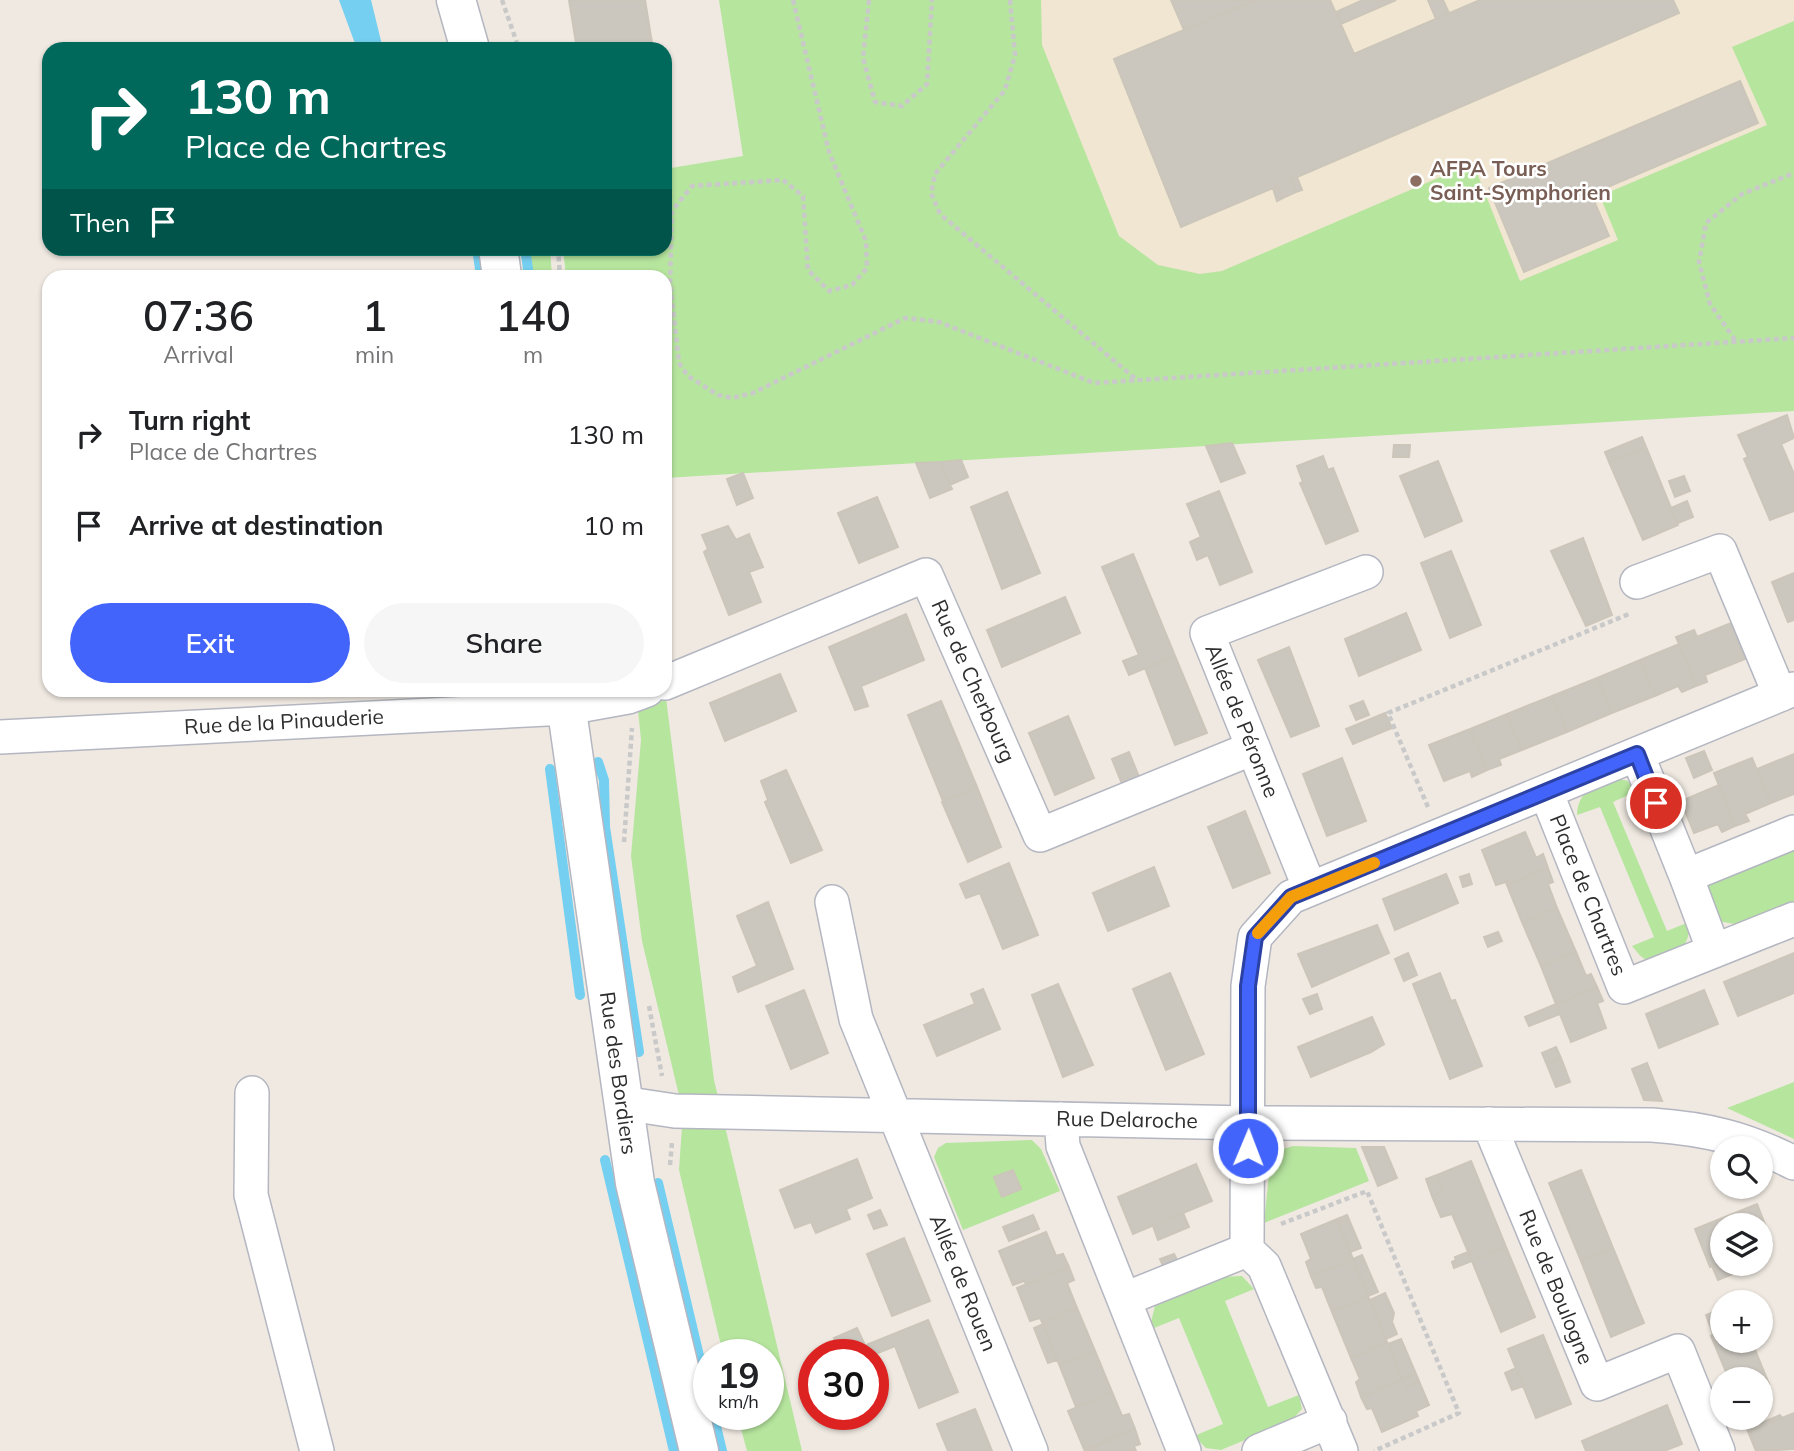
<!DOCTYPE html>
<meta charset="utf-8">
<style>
body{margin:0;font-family:Mulish,sans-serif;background:#f6f6f6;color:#202124;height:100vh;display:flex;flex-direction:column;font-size:26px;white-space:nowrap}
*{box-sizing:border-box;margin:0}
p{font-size:23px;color:#757577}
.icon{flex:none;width:38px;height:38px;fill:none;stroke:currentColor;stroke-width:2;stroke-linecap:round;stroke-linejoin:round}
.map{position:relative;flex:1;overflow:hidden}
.details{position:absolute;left:42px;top:270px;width:630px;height:427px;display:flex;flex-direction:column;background:#fff;border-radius:21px;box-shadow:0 2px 5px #0004}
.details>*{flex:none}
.banner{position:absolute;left:42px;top:42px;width:630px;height:214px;border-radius:21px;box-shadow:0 2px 5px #0004;background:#00695c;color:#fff;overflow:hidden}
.tools{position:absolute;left:1710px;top:1136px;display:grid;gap:14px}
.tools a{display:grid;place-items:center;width:63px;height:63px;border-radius:50%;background:#fff;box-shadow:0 2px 5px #0004;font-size:35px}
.speed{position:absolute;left:693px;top:1339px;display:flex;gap:14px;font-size:35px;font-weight:700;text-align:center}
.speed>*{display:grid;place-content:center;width:91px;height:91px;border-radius:50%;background:#fff;box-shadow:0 2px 5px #0004;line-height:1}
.speed small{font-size:18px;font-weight:400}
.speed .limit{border:10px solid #d22;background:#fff;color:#111}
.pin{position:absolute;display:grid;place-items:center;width:60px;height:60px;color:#fff;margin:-30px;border:4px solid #fff;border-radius:50%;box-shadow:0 2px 7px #0007}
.me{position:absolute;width:77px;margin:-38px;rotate:1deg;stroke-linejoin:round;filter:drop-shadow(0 0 5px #0008)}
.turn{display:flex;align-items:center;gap:24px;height:147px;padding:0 28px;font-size:32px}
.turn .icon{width:91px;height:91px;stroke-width:2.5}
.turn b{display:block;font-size:49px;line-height:60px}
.then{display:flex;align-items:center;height:66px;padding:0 28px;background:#0003;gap:14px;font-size:26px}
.eta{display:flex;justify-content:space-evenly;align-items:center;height:119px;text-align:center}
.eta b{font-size:42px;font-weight:600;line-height:49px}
.primary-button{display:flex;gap:14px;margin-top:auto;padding:14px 28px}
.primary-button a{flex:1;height:80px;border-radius:42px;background:#4264fb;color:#fff;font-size:28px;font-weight:600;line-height:80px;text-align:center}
.primary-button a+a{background:#f6f6f6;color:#202124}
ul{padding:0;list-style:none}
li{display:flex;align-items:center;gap:21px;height:91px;padding:0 28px}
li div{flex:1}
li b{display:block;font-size:26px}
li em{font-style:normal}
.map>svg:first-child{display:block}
.education{fill:#f0e6d1}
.green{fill:#b6e59e}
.water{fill:#75cff0}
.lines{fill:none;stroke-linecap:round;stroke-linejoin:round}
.stream{stroke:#75cff0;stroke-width:10}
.building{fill:#cbc7bf;stroke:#cbc5ba;stroke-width:2}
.street-casing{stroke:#b4b7c1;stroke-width:36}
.secondary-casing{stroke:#b4b7c1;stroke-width:41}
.path{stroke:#c9c9c9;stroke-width:4.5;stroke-dasharray:5 3.5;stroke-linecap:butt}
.street{stroke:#fff;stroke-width:33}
.secondary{stroke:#fff;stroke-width:38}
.route-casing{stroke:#2b41a3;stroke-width:18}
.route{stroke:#4264fb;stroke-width:12}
.slow{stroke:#f59e0b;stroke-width:12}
.education-dot{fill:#8d6e63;stroke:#fff;stroke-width:2.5}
.labels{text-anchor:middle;stroke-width:5;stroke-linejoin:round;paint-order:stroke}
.education-label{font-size:21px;font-weight:bold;fill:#785e54;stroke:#fff;text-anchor:start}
.street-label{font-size:21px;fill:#2e2e2e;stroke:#fff}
</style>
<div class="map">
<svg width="1794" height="1451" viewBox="0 0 1794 1451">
<rect width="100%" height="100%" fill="#efe9e1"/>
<!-- education -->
<path class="education" d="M1028,0h766v363l-743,43z"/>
<!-- green -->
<path class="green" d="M719,0h322l1,45 77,191 39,29 42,9 22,-3 251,-108 47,118 98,-41 -18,-44 167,-71 -35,-78 62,-26v390l-1129,67v-202h-99l-3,-27 102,-1v-79l78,-13z
M522,249h28l2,27h-26z
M665,690l49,390 88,371h-55l-10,-37h31v-60h-45l-44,-184 4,-58 -41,-171 -11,-85 10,-116 -3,-30z
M1615,778l13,3 7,11 -22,10 54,129 22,-9c3,21 -13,39 -35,40 -10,0 -16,-9 -22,-16l22,-9 -54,-130 -23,8c1,-25 18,-29 38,-37z
M1794,845v58l-54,22 -28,-5 -6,-27 4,-11z
M1794,1082v57l-67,-31z
M1032,1140l9,9 19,42 -97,39 -29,-73 4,-9 8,-5z
M1293,1146l63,2 13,33 -105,42 6,-59 7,-13z
M1242,1276l12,13 -29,12 43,106 31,-12 3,14 -11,12 -70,29 -15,-2 -12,-12 29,-12 -44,-106 -30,12 6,-24 67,-29z"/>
<!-- water -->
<path class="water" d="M339,0h32l12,49h-26z"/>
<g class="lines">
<!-- stream -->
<path class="stream" d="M477,248l4,28
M525,248l4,28
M598,762l6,18 1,47 34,225
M550,769l30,226
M605,1160l69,291
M658,1183l51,215
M713,1414l9,37"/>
</g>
<!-- building -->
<path class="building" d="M569,0h76l8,49h-76z
M1171,0h85l-72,30z
M1256,0h74l24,54 126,-54h193l6,13 -382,164 -6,3 5,12 -13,6 -5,-12 -97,41 -67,-168z
M1363,0h33l-55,24 -5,-12z
M1428,0h15l6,13 -13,6z
M1740,81l18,42 -167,71 18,42 -85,36 -35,-84z
M1297,177l5,13 -6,2 -5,-12z
M1278,186l5,12 -6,3 -4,-13z
M1787,415l7,23 -13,6 13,30v37l-24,9 -26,-61 4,-2 -10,-22z
M1642,437l4,10 -37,15 -4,-10z
M1232,443l13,30 -24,9 -15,-36z
M1394,445h16l-1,12h-16z
M1646,447l32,78 -35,15 -34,-78z
M1323,456l5,14 5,-2 25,63 -32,13 -26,-61 3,-1 -6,-16z
M961,460l7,17 -18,8 -10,-23z
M1438,461l24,60 -37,16 -25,-61z
M940,462l12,27 -22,9 -14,-35z
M743,473l10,25 -16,7 -10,-26z
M1684,476l6,15 -15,6 -6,-16z
M1219,491l33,81 -32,13 -12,-30 -11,5 -7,-18 11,-5 -14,-33z
M1007,492l33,81 -38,16 -31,-82z
M877,497l21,50 -39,16 -21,-50z
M1687,501l6,16 -15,6 -7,-15z
M728,526l8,14 13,-6 14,33 -14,5 12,30 -32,13 -25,-63 4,-3 -6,-14z
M1583,538l29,77 -26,11 -35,-75z
M1451,551l30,74 -31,13 -29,-75z
M1133,554l42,102 -46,19 -6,-14 16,-6 -37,-88z
M1794,573v47l-6,2 -16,-40z
M1065,597l15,36 -78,34 -15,-37z
M1406,613l15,37 -62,26 -14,-37z
M906,614l18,46 -63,26 7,20 -13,4 -26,-63z
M1731,623l14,36 -40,16 2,7 -11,4 -17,-42z
M1694,630l3,7 -18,7 -3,-7z
M1679,644l17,42 -14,6 -4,-6 -23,10 -15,-36z
M1289,647l30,79 -28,11 -33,-77z
M1175,656l32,77 -32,12 -30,-77z
M1640,660l15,36 -43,17 -15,-35z
M780,674l16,37 -71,30 -15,-38z
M1597,678l15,35 -45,19 -15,-36z
M1552,696l15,36 -45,18 -15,-36z
M941,701l36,86 -34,14 -35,-86z
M1363,701l6,14 -13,5 -6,-14z
M1385,713l7,15 -39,16 -7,-15z
M1507,714l15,36 -23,9 2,6 -14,5 -17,-41z
M1068,716l26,62 -39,17 -26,-62z
M1470,729l17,41 -15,7 -2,-6 -26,10 -15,-36z
M1704,751l8,19 -18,8 -8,-20z
M1129,752l10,25 -17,7 -10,-25z
M1794,754v40l-23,9 -14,-34z
M1342,758l24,63 -39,15 -24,-62z
M1752,758l19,45 -26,11 4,7 -14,5 -21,-53z
M786,770l36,80 -31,13 -26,-61 3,-2 -7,-19z
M1719,785l16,41 -13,6 -4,-8 -24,9 -13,-32z
M977,787l24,60 -33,15 -26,-60z
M1245,811l25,62 -37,15 -25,-61z
M1525,832l11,26 7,-4 5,14 -41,17 -1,-3 -10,3 -14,-35z
M1009,863l29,72 -35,14 -23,-56 -14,5 -6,-14z
M1154,867l15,39 -61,25 -15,-38z
M1548,868l5,14 -5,2 9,24 -35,14 -15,-37z
M1446,874l12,29 -63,27 -12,-31z
M1469,874l3,10 -9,3 -3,-10z
M768,902l25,67 -55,23 -5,-15 24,-11 -20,-50z
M1557,908l19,44 -35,14 -19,-44z
M1377,925l12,28 -77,34 -14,-33z
M1498,932l4,9 -14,6 -4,-10z
M1576,952l10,24 5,-2 6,13 -41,17 -15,-38z
M1408,953l9,22 -13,6 -9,-22z
M1794,953v40l-56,23 -14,-34z
M1170,973l34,81 -38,16 -33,-81z
M1440,973l11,28 4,-1 27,66 -32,13 -37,-95z
M1058,984l35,81 -30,12 -31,-82z
M1597,987l6,14 -6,2 9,25 -35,14 -15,-38z
M983,989l17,40 -63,27 -13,-31 51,-21 -4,-10z
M804,990l24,63 -37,16 -25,-63z
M1704,990l14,34 -59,24 -13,-34z
M1317,994l5,15 -12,5 -7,-15z
M1556,1004l4,10 -31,12 -4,-9z
M1372,1017l12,27 -13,8 -60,25 -13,-30z
M1556,1047l5,11 -14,7 -5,-12z
M1561,1058l9,24 -14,5 -9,-22z
M1647,1063l15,38 -18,-1 -12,-31z
M1362,1147h22l13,31 -19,8z
M857,1159l15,39 -26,11 4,10 -34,14 -5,-11 -16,6 -15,-38z
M1471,1161l35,86 -34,14 -20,-47 -11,3 -9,-21 11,-5 -6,-16z
M1196,1164l16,37 -79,33 -15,-37z
M1013,1170l8,19 -19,8 -8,-20z
M1581,1170l32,78 -32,13 -32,-78z
M1437,1175l6,16 -11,5 -6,-17z
M1757,1204l15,38 -12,5v-22h-38v37l-12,5 -15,-38z
M880,1210l7,15 -13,4 -6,-14z
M1183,1213l6,14 -31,13 -5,-14z
M1033,1215l6,14 -30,12 -6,-14z
M1347,1215l14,33 -11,4 -13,-33z
M1337,1219l16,40 -42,17 -5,-14 5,-3 -10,-25z
M1046,1232l10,24 7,-2 6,13 -43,17 -2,-3 -11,4 -14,-34z
M904,1238l26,63 -38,15 -25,-62z
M1506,1247l29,70 -34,15 -29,-71z
M1613,1248l31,75 -33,14 -30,-76z
M1468,1252l4,9 -18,7 -2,-6 4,-2 -1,-3z
M1174,1254l4,8 -14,6 -4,-9z
M1362,1255l16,37 -10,4 -15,-37z
M1353,1259l15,37 -36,16 -10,-25 -6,1 -5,-12z
M1722,1262l26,2 2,3 -32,13 -6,-14z
M1069,1267l5,13 -7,3 10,25 -35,14 -2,-4 -10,3 -13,-33z
M1385,1293l9,20 -2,9 5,12 -11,5 -16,-39z
M1368,1296l19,46 -36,16 -19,-46z
M1077,1308l18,43 -36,13 -17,-42z
M1722,1309v31h29l18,44 -9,3v-8h-31l-18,-43 2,-2 -7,-19z
M928,1320l30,72 -39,16 -24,-62 -22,9 -10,-1 -2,-7z
M1043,1324l14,36 -9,3 -14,-35z
M857,1328l7,15 -23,10 -7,-15z
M1543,1335l28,69 -35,14 -28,-69z
M1401,1339l15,35 -14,5 -14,-35z
M1387,1342l15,37 -41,18 -5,-15 4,-3 -9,-21z
M1095,1351l17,41 -36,15 -17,-43z
M1516,1368l8,18 -12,4 -7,-17z
M1416,1374l3,7 -13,6 -4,-8z
M1402,1379l4,8 13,-6 10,24 -13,6 2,5 -36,16 -10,-24 -5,1 -6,-12z
M1112,1392l10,24 7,-2 6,15 -51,20 -16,-38z
M1667,1405l15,39 -18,7h-78l-4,-10z
M975,1409l17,42h-44l-11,-27z
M1794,1413v36l-36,2 -8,-20z
M1780,1415l2,3 -32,13 6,20 -9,-22z
M1135,1429l5,15 -6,2 2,5h-52z"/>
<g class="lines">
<defs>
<path id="street" d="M1637,582l83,-31 60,144
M665,683l261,-108 114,260 213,-87
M0,737l567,-29 61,-11 19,-7
M1637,754l49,122 108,-44
M1546,792l78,195 170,-68
M1686,876l28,75
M1310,889l-103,-256 159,-61
M832,902l24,117 175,432
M252,1093l-1,102 66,256
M622,1103l53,8 574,12 403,2c55,4 93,13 142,38
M1061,1119l2,27 121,305
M1489,1124l108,260 81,-33 40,100
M1125,1299l122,-49
M1259,1451l71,-30
M1341,1451l-77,-185 -17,-16 1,-264 7,-49 36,-40 503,-208"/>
<path id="secondary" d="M456,0l14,49
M498,248l4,28
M564,690l71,493 64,268"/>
</defs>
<!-- street casing -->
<use href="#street" class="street-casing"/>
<!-- secondary casing -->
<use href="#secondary" class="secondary-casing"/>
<!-- path -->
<path class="path" d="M502,0l17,49
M793,0l36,152 37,89 1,27 -15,17 -23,6 -21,-21 -5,-74 -20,-16 -91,6 -20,25 -2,70 9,82 9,13 30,19 14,3 21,-5 152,-75 34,4 155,61 700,-45
M869,0l-6,58 12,44 27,4 25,-22 5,-84
M1010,0l5,55 -10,35 -70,84 -4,19 9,21 197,166
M558,248l2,28
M1735,340l-25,-36 -11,-42 7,-39 36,-29 52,-21
M1428,807l-40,-94 241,-99
M624,842l8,-114
M649,1006l13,70
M670,1165l2,-23
M1281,1224l86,-33 92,222 -85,38"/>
<!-- street -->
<use href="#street" class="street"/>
<!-- secondary -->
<use href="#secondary" class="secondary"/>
</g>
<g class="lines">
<defs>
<path id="route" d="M1248,1148v-162l7,-49 36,-40 346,-143 19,49"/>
</defs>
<!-- route casing -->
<use href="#route" class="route-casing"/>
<!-- route -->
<use href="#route" class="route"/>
<!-- slow -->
<path class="slow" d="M1258,933l33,-36 83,-34"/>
</g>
<!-- markers -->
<circle class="education-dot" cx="1416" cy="181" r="7"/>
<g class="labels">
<!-- education labels -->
<g class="education-label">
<text x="1430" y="176">AFPA Tours<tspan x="1430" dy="24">Saint-Symphorien</tspan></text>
</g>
<!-- street labels -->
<g class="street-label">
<text transform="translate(973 681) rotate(66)" y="7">Rue de Cherbourg</text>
<text transform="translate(1242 721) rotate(68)" y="7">Allée de Péronne</text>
<text transform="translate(284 722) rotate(-3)" y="7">Rue de la Pinauderie</text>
<text transform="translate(1588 895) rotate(68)" y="7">Place de Chartres</text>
<text transform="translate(618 1073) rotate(82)" y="7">Rue des Bordiers</text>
<text transform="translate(1127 1120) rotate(1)" y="7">Rue Delaroche</text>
<text transform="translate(963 1283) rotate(68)" y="7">Allée de Rouen</text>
<text transform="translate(1556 1287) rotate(68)" y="7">Rue de Boulogne</text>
</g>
</g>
</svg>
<div class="tools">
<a><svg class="icon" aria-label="search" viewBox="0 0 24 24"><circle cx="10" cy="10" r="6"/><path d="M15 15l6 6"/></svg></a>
<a><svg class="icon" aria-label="layers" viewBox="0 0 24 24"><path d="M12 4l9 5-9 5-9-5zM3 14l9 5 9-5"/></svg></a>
<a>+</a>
<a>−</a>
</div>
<div class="speed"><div>19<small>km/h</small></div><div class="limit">30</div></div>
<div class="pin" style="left:1656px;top:803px;background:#d93025"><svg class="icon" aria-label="arrive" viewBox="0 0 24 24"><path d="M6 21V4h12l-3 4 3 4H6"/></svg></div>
<svg class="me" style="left:1248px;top:1148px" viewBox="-20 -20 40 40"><circle r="17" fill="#4264fb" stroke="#fff" stroke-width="3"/><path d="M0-11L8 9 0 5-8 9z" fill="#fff"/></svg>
<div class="banner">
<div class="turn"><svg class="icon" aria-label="right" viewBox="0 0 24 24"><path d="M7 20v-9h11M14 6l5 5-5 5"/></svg><div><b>130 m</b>Place de Chartres</div></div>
<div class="then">Then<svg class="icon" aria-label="arrive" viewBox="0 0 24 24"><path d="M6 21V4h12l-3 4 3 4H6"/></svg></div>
</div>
<section class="details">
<div class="eta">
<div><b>07:36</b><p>Arrival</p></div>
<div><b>1</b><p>min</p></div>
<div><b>140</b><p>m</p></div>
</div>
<ul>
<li><svg class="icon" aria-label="right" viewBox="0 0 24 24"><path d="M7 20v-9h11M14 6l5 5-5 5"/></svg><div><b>Turn right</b><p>Place de Chartres</p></div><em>130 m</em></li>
<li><svg class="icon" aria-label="arrive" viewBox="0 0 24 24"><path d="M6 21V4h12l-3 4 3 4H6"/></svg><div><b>Arrive at destination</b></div><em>10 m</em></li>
</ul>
<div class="primary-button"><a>Exit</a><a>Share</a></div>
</section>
</div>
